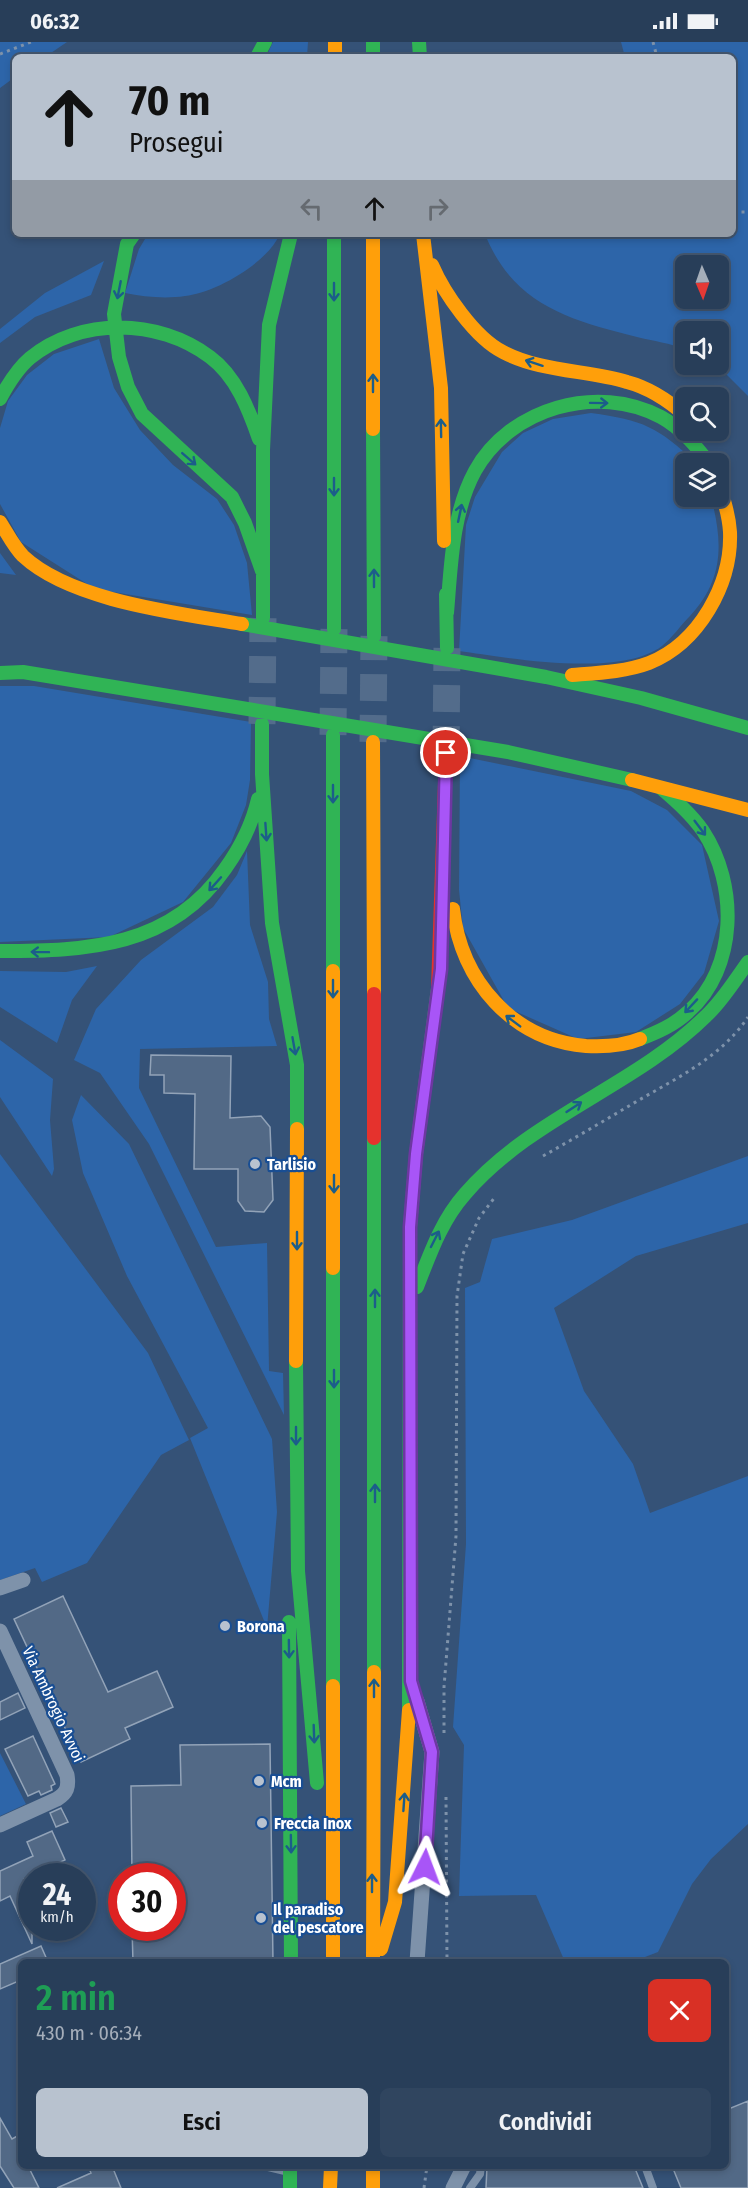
<!DOCTYPE html>
<html lang="it">
<meta charset="utf-8">
<style>
body{margin:0;font-family:"Fira Sans Condensed",sans-serif;background:#30455f;color:#f1f3f6;height:100vh;display:flex;flex-direction:column;font-size:22px;white-space:nowrap}
*{box-sizing:border-box;margin:0}
p{font-size:20px;color:#a5aeba}
.icon{flex:none;width:33px;height:33px;fill:none;stroke:currentColor;stroke-width:2;stroke-linecap:round;stroke-linejoin:round}
.map{position:relative;flex:1;overflow:hidden}
.sheet{position:absolute;left:18px;top:1917px;width:711px;height:210px;display:flex;flex-direction:column;background:#283e59;border-radius:9px;box-shadow:0 3px 9px #0003,0 0 0 2px #44576f}
.sheet>*{flex:none}
.hud{position:absolute;left:12px;top:12px;width:724px;height:183px;border-radius:9px;box-shadow:0 3px 9px #0003,0 0 0 2px #44576f;background:#b8c2cf;color:#111;overflow:hidden}
.needle{width:39px;rotate:178deg}
.controls{position:absolute;left:675px;top:213px;display:grid;gap:12px}
.controls a{display:grid;place-items:center;width:54px;height:54px;border-radius:9px;background:#283e59;box-shadow:0 3px 9px #0003,0 0 0 2px #44576f;font-size:30px}
.speed{position:absolute;left:18px;top:1821px;display:flex;gap:12px;font-size:30px;font-weight:700;text-align:center}
.speed>*{display:grid;place-content:center;width:78px;height:78px;border-radius:50%;background:#283e59;box-shadow:0 3px 9px #0003,0 0 0 2px #44576f;line-height:1}
.speed small{font-size:15px;font-weight:400}
.speed .limit{border:9px solid #d22;background:#fff;color:#111}
.pin{position:absolute;display:grid;place-items:center;width:51px;height:51px;color:#fff;margin:-26px;border:3px solid #fff;border-radius:50%;box-shadow:0 2px 6px #0007}
.me{position:absolute;width:66px;margin:-33px;rotate:3deg;stroke-linejoin:round;filter:drop-shadow(0 0 4px #0008)}
.turn{display:flex;align-items:center;gap:21px;height:126px;padding:0 18px;font-size:27px}
.turn .icon{width:78px;height:78px;stroke-width:2.5}
.turn b{display:block;font-size:42px;line-height:51px}
.lanes{display:flex;align-items:center;height:57px;padding:0 18px;background:#0003;justify-content:center;gap:30px;direction:ltr}
.lanes .off{opacity:.35}
.round{display:grid;place-items:center;flex:none;width:63px;height:63px;border-radius:9px;background:#30455f}
.head{display:flex;align-items:center;justify-content:space-between;height:102px;padding:0 18px}
h1{font-size:36px;font-weight:600;line-height:45px;color:#1e9e55}
.primary-button{display:flex;gap:12px;margin-top:auto;padding:12px 18px}
.primary-button a{flex:1;height:69px;border-radius:9px;background:#b8c2cf;color:#111;font-size:24px;font-weight:600;line-height:69px;text-align:center}
.primary-button a+a{background:#30455f;color:#f1f3f6}
.status{display:flex;justify-content:space-between;align-items:center;height:42px;padding:0 30px;background:#283e59;direction:ltr}
.status svg{height:16px;fill:currentColor}
.map>svg:first-child{display:block}
.green{fill:#2d65a9;fill-rule:evenodd}
.building{fill:#526986;stroke:#92a3b8;stroke-width:1.5}
.lines{fill:none;stroke-linecap:round;stroke-linejoin:round}
.highway-tunnel{stroke:#536c8b;stroke-width:27;stroke-dasharray:27 14;stroke-linecap:butt}
.path{stroke:#7e92aa;stroke-width:3;stroke-dasharray:3 4.5;stroke-linecap:butt}
.lane{stroke:#7e92aa;stroke-width:8}
.street{stroke:#7e92aa;stroke-width:15}
.fast{stroke:#30b455;stroke-width:14}
.slow{stroke:#ff9f0a;stroke-width:14}
.jam{stroke:#e5322d;stroke-width:14}
.oneway{stroke:#1c5d8a}
.route-casing{stroke:#6d37a1;stroke-width:15}
.route{stroke:#a855f7;stroke-width:10}
.poi-dot{fill:#b8c2cf;stroke:#194e93;stroke-width:2}
.labels{text-anchor:middle;stroke-width:4.5;stroke-linejoin:round;paint-order:stroke}
.poi-label{font-size:16px;font-weight:bold;fill:#fff;stroke:#194e93;text-anchor:start}
.street-label{font-size:16px;fill:#fff;stroke:#194e93}
</style>
<div class="status"><b>06:32</b><svg viewBox="0 0 49 12"><path d="M0 12V9h3v3zM5 12V6h3v6zM10 12V3h3v9zM15 12V0h3v12zM26 1h20v11H26zM47 4h2v5h-2z"/></svg></div>
<div class="map">
<svg width="748" height="2146" viewBox="0 0 748 2146">
<rect width="100%" height="100%" fill="#355277"/>
<!-- green -->
<path class="green" d="M0,0h67l-22,15h-30v20l-15,11z
M273,0h35l-1,15h-41z
M621,0h127v354l-25,-25 -12,-6 7,-1v-32h-32l-1,18c-14,-7 -32,-9 -48,-13 -67,-17 -124,-32 -152,-103h249v-177h-109zM686,224h32v32h-32z
M148,192h132c-13,29 -63,58 -95,62 -19,3 -41,1 -60,-3l14,-44z
M104,219l-13,34 -56,22 -35,26v-14l45,-36z
M99,297l15,49 26,42 33,35 44,34 17,26 13,38 5,52 -157,-26 -74,-47 -21,-38v-76l8,-27 19,-26 27,-21z
M591,371c52,7 67,14 105,50l-10,1v32l25,1c12,46 13,82 -21,119 -9,9 -18,22 -28,30 -42,32 -153,12 -203,5l7,-126 9,-28 27,-45 21,-19 30,-14z
M0,511l16,22 -16,-2z
M0,644h34l217,36 -1,58 -4,25 -15,38 -48,59 -74,35 -109,5z
M460,714l171,35 36,19 35,35 17,76 -15,52 -24,31 -44,28 -58,7 -70,-31 -45,-80 -4,-38z
M247,809l3,74 18,57 1,37 8,27 -137,3 -1,39 77,159 51,-4 2,128 14,2 1,42 -135,-271 -49,-71 -26,-13 22,-51 45,-49 72,-53 24,-32z
M97,924l-25,34 -15,43 -57,-36v-36l66,1z
M0,998l53,39 -3,41 4,49 -2,7 -52,-79z
M81,1053l48,49 143,295 5,73 -10,116 -77,-190 18,-10 -81,-152 -44,-103 -11,-53z
M0,1112l148,199 41,87 -28,15 -74,108 -45,19 -7,-14 -35,12z
M748,1114v67l-112,33 -82,52 30,83 49,73 17,49 98,-37v348l-37,35 -19,25 -34,68 -26,10h-67l-29,-67 -77,1 5,-151 -11,-18 13,-183 -1,-256 15,-6 12,-43 80,-19z
M0,1711l26,51 -26,12z"/>
<!-- building -->
<path class="building" d="M151,1013l80,1 -1,62 31,-2 9,11 3,73 -9,12 -19,-1 -7,-10v-32h-44l1,-75 -31,-1v-18h-14z
M63,1554l45,96 49,-21 16,36 -48,21 5,11 -49,23 -67,-143z
M18,1651l7,15 -25,12v-18z
M33,1694l22,48 -4,2 1,4 -11,5 -2,-4 -11,5 -23,-47z
M270,1702l3,218h-140l-1,-34h40v-52h-40l-1,-90 50,-1 -1,-40z
M61,1766l7,14 -12,5 -6,-14z
M52,1789l13,29 -41,19 8,15v50l-22,-48 -10,5v-30l33,-15 -6,-14z
M41,1904l7,16h-27v18l-21,9v-25z
M748,2059v87h-67l-9,-22h54v-56z
M0,2076l12,21 9,-5v32h7l11,22h-25l-14,-22z
M88,2124h24l9,22h-64l34,-15z
M487,2124h147l9,22h-157z"/>
<g class="lines">
<!-- highway-tunnel -->
<path class="highway-tunnel" d="M262,682l1,-106
M333,693l1,-106
M373,700l1,-106
M446,711l1,-105"/>
<!-- path -->
<path class="path" d="M653,0l4,15
M0,12l31,-12
M734,170h14
M543,1114c32,-18 64,-37 96,-56 40,-23 83,-44 109,-83
M444,1691v-46l12,-151 1,-240 6,-42 16,-36 16,-21
M446,1755l1,165
M424,2146l3,-22"/>
<!-- lane -->
<path class="lane" d="M264,2124l21,5
M645,2124l8,22
M470,2146l10,-14 1,-8"/>
<!-- street -->
<path class="street" d="M0,1546l23,-8
M0,1589l67,144c2,12 0,18 -10,24l-57,26
M417,1659l15,51 -15,210
M453,2146l11,-22"/>
<!-- fast -->
<path class="fast" d="M373,0v15
M419,0l1,15
M257,15l8,-15
M134,192l-7,10 -13,70 5,43 9,30 14,27 90,83 13,26 17,48
M334,192v395
M0,357c8,-15 17,-30 30,-41 50,-41 128,-40 180,-1 26,19 39,53 49,82
M373,387l1,207
M446,552l1,54
M447,571c4,-47 5,-100 28,-142 35,-63 122,-88 186,-54 20,11 35,29 49,47
M263,576v-168l6,-125 22,-91
M242,582l304,53 95,21 107,30
M0,631l23,-1 485,80 124,28
M262,682v50l10,149 25,142v64
M333,693v236
M0,909c88,0 171,-4 225,-82 15,-21 27,-44 33,-70
M640,997c18,-7 34,-14 48,-27 50,-44 50,-128 15,-181 -12,-17 -27,-30 -42,-43
M374,1096v534
M333,1226v418
M417,1245c13,-33 24,-66 48,-93 66,-77 169,-107 241,-178 17,-16 29,-36 42,-54
M296,1319l2,210 19,212
M289,1580l2,340
M409,1668l1,-483 6,-73 22,-166
M290,2124v22"/>
<!-- slow -->
<path class="slow" d="M335,0v15
M373,192v195
M423,192l18,154 3,153
M432,223c12,28 43,73 71,87 38,20 84,18 124,30 23,6 42,19 59,34
M0,480c7,11 14,25 23,34 48,45 155,57 219,68
M572,633c26,-2 53,-3 77,-12 50,-20 83,-79 81,-131 -1,-17 -6,-33 -12,-49
M373,700l1,252
M632,738l116,30
M453,867c8,71 59,131 133,137 18,1 37,0 54,-7
M333,929v297
M296,1319l1,-232
M333,1644v276
M381,1907l14,-47 14,-192
M373,1920l1,-290
M373,2124v22
M330,2146l1,-22"/>
<!-- jam -->
<path class="jam" d="M438,946l8,-235
M374,952v144"/>
</g>
<!-- one-way arrows -->
<defs><path id="oneway-shaft" d="M-6 0H5M1.5-3L5.5 0L1.5 3" fill="none" stroke-width="1.6" stroke-linecap="round" stroke-linejoin="round" transform="scale(1.5)"/></defs>
<g class="oneway">
<use href="#oneway-shaft" transform="translate(119 248) rotate(101)"/>
<use href="#oneway-shaft" transform="translate(334 250) rotate(90)"/>
<use href="#oneway-shaft" transform="translate(534 321) rotate(-162)"/>
<use href="#oneway-shaft" transform="translate(373 341) rotate(-90)"/>
<use href="#oneway-shaft" transform="translate(599 361) rotate(1)"/>
<use href="#oneway-shaft" transform="translate(441 386) rotate(-91)"/>
<use href="#oneway-shaft" transform="translate(189 417) rotate(41)"/>
<use href="#oneway-shaft" transform="translate(334 445) rotate(90)"/>
<use href="#oneway-shaft" transform="translate(460 471) rotate(-78)"/>
<use href="#oneway-shaft" transform="translate(374 536) rotate(-90)"/>
<use href="#oneway-shaft" transform="translate(333 752) rotate(90)"/>
<use href="#oneway-shaft" transform="translate(700 786) rotate(53)"/>
<use href="#oneway-shaft" transform="translate(266 790) rotate(86)"/>
<use href="#oneway-shaft" transform="translate(215 842) rotate(132)"/>
<use href="#oneway-shaft" transform="translate(40 910) rotate(-179)"/>
<use href="#oneway-shaft" transform="translate(333 947) rotate(90)"/>
<use href="#oneway-shaft" transform="translate(691 964) rotate(133)"/>
<use href="#oneway-shaft" transform="translate(513 979) rotate(-143)"/>
<use href="#oneway-shaft" transform="translate(294 1004) rotate(80)"/>
<use href="#oneway-shaft" transform="translate(574 1065) rotate(-33)"/>
<use href="#oneway-shaft" transform="translate(334 1142) rotate(90)"/>
<use href="#oneway-shaft" transform="translate(435 1197) rotate(-63)"/>
<use href="#oneway-shaft" transform="translate(297 1199) rotate(90)"/>
<use href="#oneway-shaft" transform="translate(375 1256) rotate(-90)"/>
<use href="#oneway-shaft" transform="translate(334 1337) rotate(90)"/>
<use href="#oneway-shaft" transform="translate(296 1394) rotate(90)"/>
<use href="#oneway-shaft" transform="translate(375 1451) rotate(-90)"/>
<use href="#oneway-shaft" transform="translate(289 1607) rotate(89)"/>
<use href="#oneway-shaft" transform="translate(374 1646) rotate(-90)"/>
<use href="#oneway-shaft" transform="translate(314 1692) rotate(88)"/>
<use href="#oneway-shaft" transform="translate(404 1760) rotate(-86)"/>
<use href="#oneway-shaft" transform="translate(291 1802) rotate(89)"/>
<use href="#oneway-shaft" transform="translate(372 1841) rotate(-90)"/>
</g>
<g class="lines">
<defs>
<path id="route" d="M425,1825l7,-115 -21,-71 -1,-454 6,-73 25,-185 5,-216"/>
</defs>
<!-- route casing -->
<use href="#route" class="route-casing"/>
<!-- route -->
<use href="#route" class="route"/>
</g>
<!-- markers -->
<g class="poi-dot">
<circle cx="255" cy="1122" r="6"/>
<circle cx="225" cy="1584" r="6"/>
<circle cx="259" cy="1739" r="6"/>
<circle cx="262" cy="1781" r="6"/>
<circle cx="261" cy="1876" r="6"/>
</g>
<g class="labels">
<!-- poi labels -->
<g class="poi-label">
<text x="267" y="1128">Tarlisio</text>
<text x="237" y="1590">Borona</text>
<text x="271" y="1745">Mcm</text>
<text x="274" y="1787">Freccia Inox</text>
<text x="273" y="1873">Il paradiso<tspan x="273" dy="18">del pescatore</tspan></text>
</g>
<!-- street labels -->
<g class="street-label">
<text transform="translate(54 1662) rotate(65)" y="6">Via Ambrogio Avvoi</text>
</g>
</g>
</svg>
<div class="controls">
<a><svg class="needle" viewBox="-14 -14 28 28"><path d="M0-13l5 13h-10z" fill="#e53935"/><path d="M0 13l5-13h-10z" fill="#a5aeba"/></svg></a>
<a><svg class="icon" aria-label="sound" viewBox="0 0 24 24"><path d="M4 9h4l5-4v14l-5-4H4zM17 9q2 3 0 6"/></svg></a>
<a><svg class="icon" aria-label="search" viewBox="0 0 24 24"><circle cx="10" cy="10" r="6"/><path d="M15 15l6 6"/></svg></a>
<a><svg class="icon" aria-label="layers" viewBox="0 0 24 24"><path d="M12 4l9 5-9 5-9-5zM3 14l9 5 9-5"/></svg></a>
</div>
<div class="speed"><div>24<small>km/h</small></div><div class="limit">30</div></div>
<div class="pin" style="left:446px;top:711px;background:#d93025"><svg class="icon" aria-label="arrive" viewBox="0 0 24 24"><path d="M6 21V4h12l-3 4 3 4H6"/></svg></div>
<svg class="me" style="left:425px;top:1825px" viewBox="-20 -20 40 40"><path d="M0-17L14 15 0 8-14 15z" fill="#a855f7" stroke="#fff" stroke-width="4"/></svg>
<div class="hud">
<div class="turn"><svg class="icon" aria-label="ahead" viewBox="0 0 24 24"><path d="M12 20V5M6 11l6-6 6 6"/></svg><div><b>70 m</b>Prosegui</div></div>
<div class="lanes"><svg class="icon off" aria-label="left" viewBox="0 0 24 24"><path d="M17 20v-9H6M10 6l-5 5 5 5"/></svg><svg class="icon" aria-label="ahead" viewBox="0 0 24 24"><path d="M12 20V5M6 11l6-6 6 6"/></svg><svg class="icon off" aria-label="right" viewBox="0 0 24 24"><path d="M7 20v-9h11M14 6l5 5-5 5"/></svg></div>
</div>
<section class="sheet">
<div class="head"><div><h1>2 min</h1><p>430 m · 06:34</p></div><a class="round" style="background:#d93025;color:#fff"><svg class="icon" aria-label="close" viewBox="0 0 24 24"><path d="M6 6l12 12M18 6L6 18"/></svg></a></div>
<div class="primary-button"><a>Esci</a><a>Condividi</a></div>
</section>
</div>
